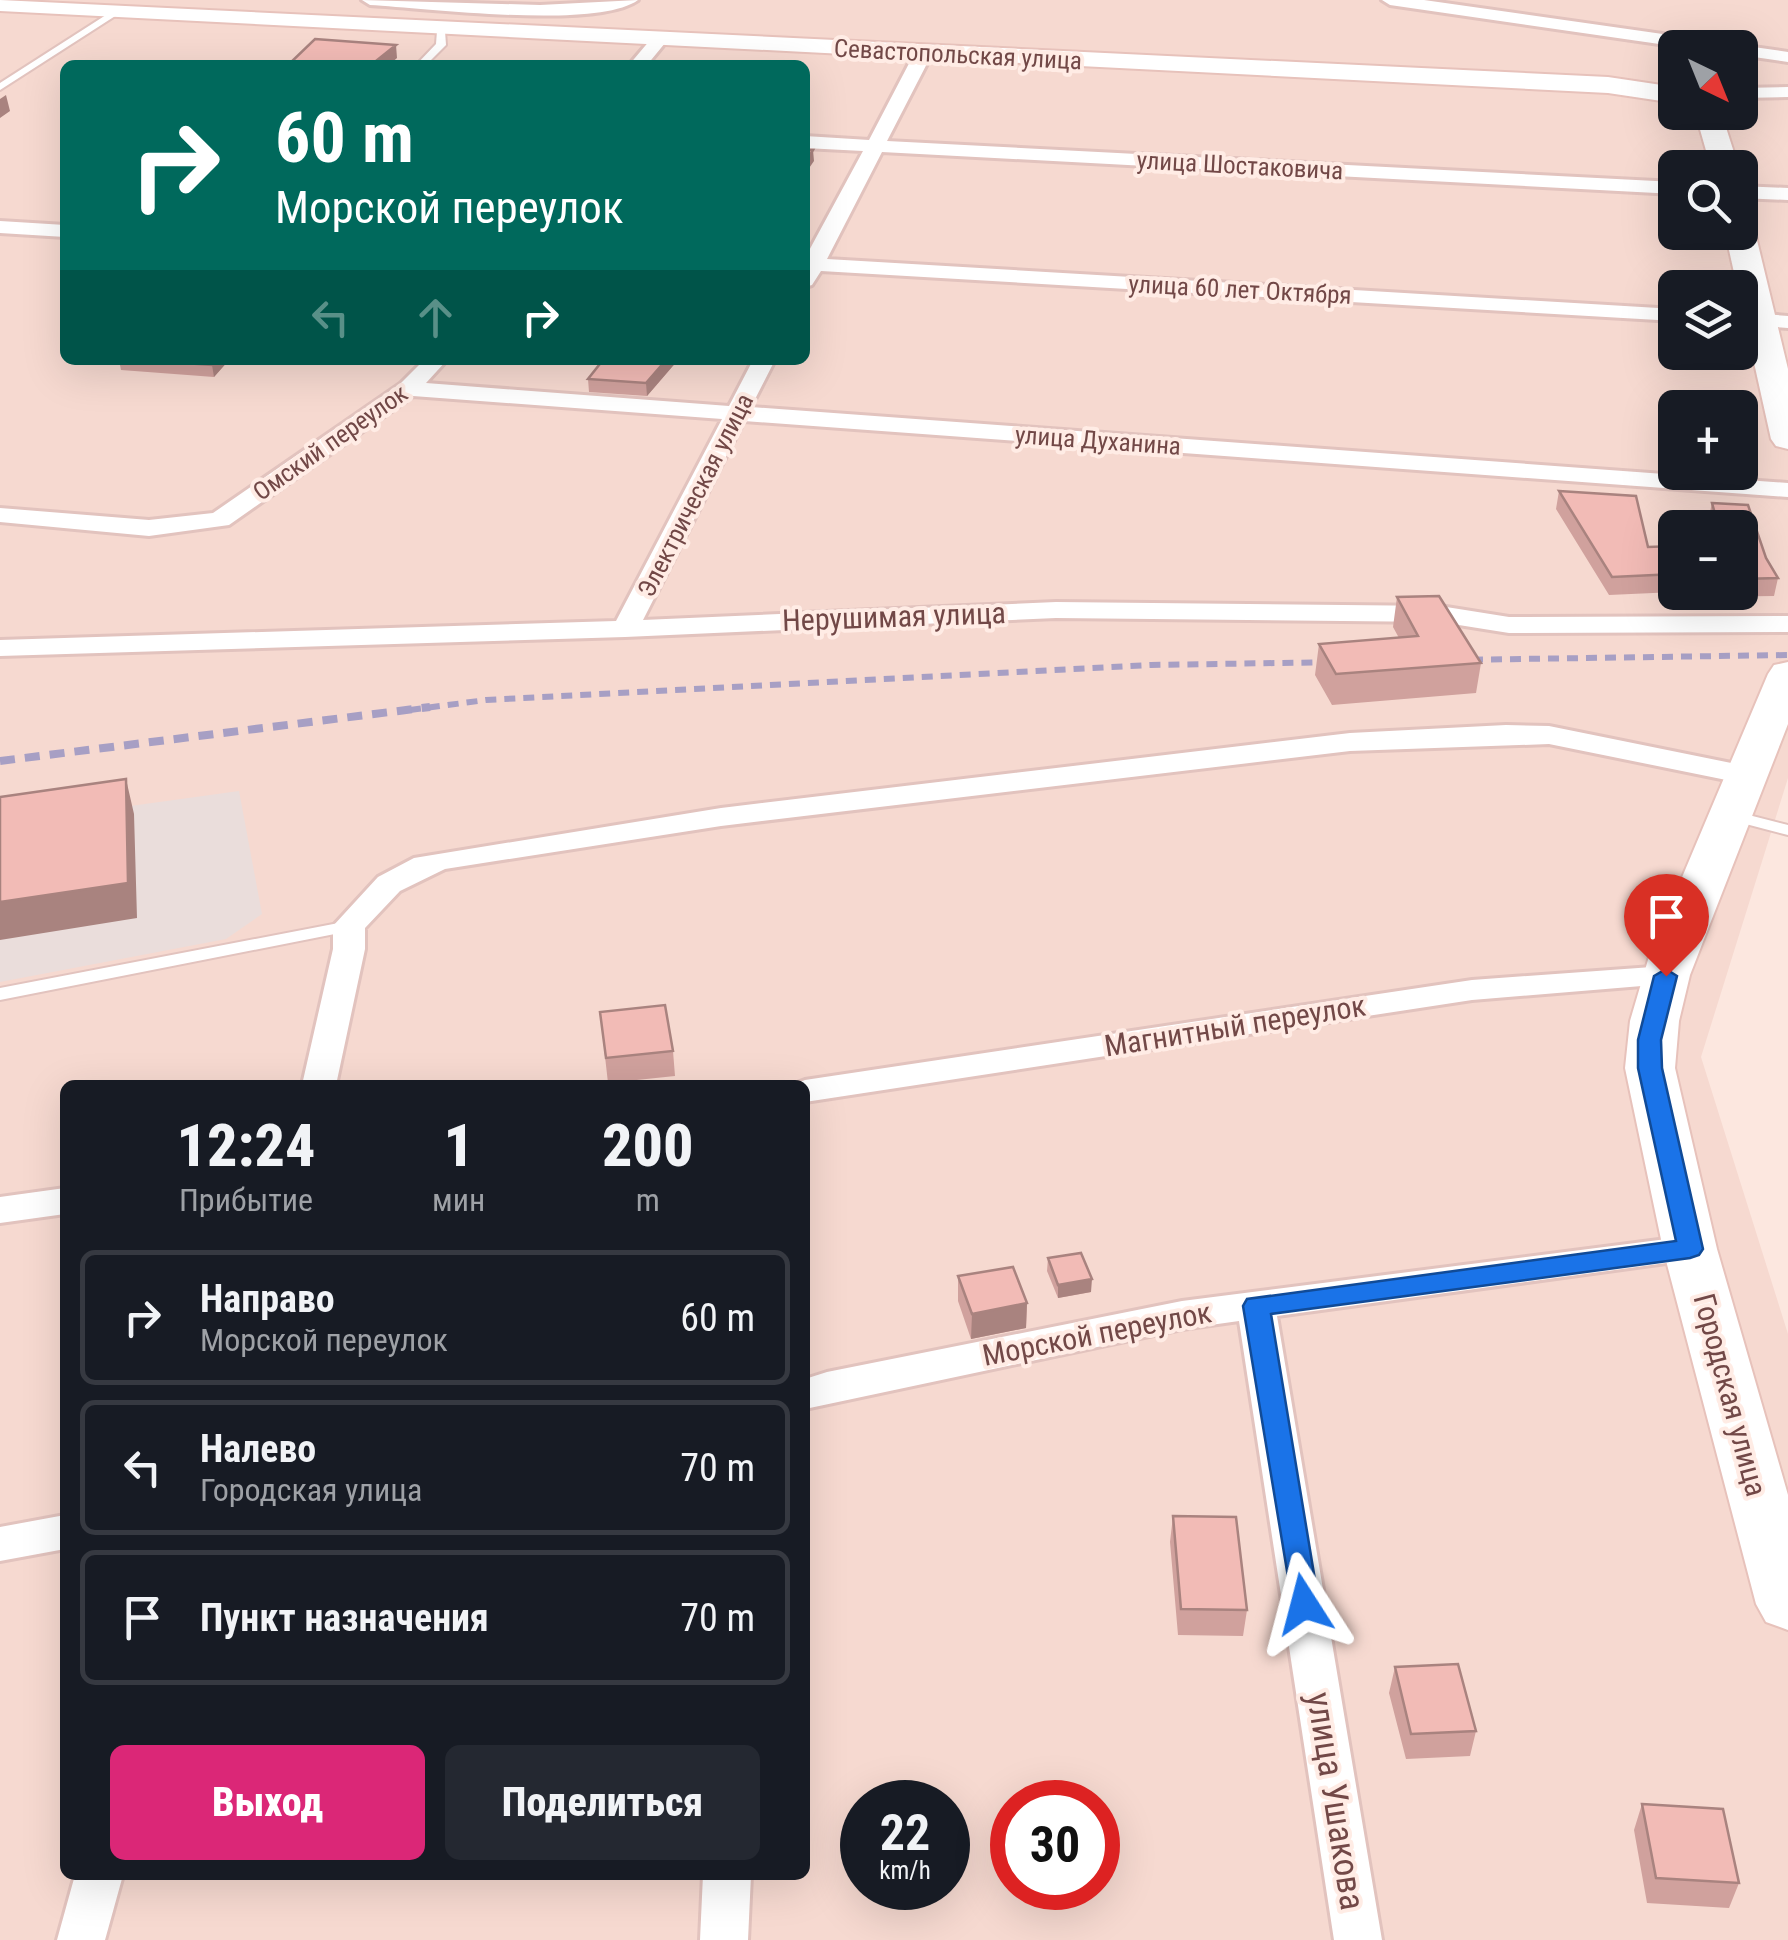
<!DOCTYPE html>
<html lang="ru">
<meta charset="utf-8">
<style>
body{margin:0;font-family:"Roboto Condensed",sans-serif;background:#242831;color:#f1f3f6;height:100vh;display:flex;flex-direction:column;font-size:38px;white-space:nowrap}
*{box-sizing:border-box;margin:0}
p{font-size:32px;color:#9ea1a6}
.icon{flex:none;width:55px;height:55px;fill:none;stroke:currentColor;stroke-width:2;stroke-linecap:round;stroke-linejoin:round}
.map{position:relative;flex:1;overflow:hidden}
.drawer{position:absolute;left:60px;top:1080px;width:750px;height:800px;display:flex;flex-direction:column;background:#171b24;border-radius:15px;box-shadow:0 10px 40px #0002}
.drawer>*{flex:none}
.guide{position:absolute;left:60px;top:60px;width:750px;height:305px;border-radius:15px;box-shadow:0 10px 40px #0002;background:#00695c;color:#fff;overflow:hidden}
.needle{width:65px;rotate:137deg}
.controls{position:absolute;left:1658px;top:30px;display:grid;gap:20px}
.controls a{display:grid;place-items:center;width:100px;height:100px;border-radius:15px;background:#171b24;box-shadow:0 10px 40px #0002;font-size:50px}
.speed{position:absolute;left:840px;top:1780px;display:flex;gap:20px;font-size:50px;font-weight:700;text-align:center}
.speed>*{display:grid;place-content:center;width:130px;height:130px;border-radius:50%;background:#171b24;box-shadow:0 10px 40px #0002;line-height:1}
.speed small{font-size:25px;font-weight:400}
.speed .limit{border:15px solid #d22;background:#fff;color:#111}
.pin{position:absolute;display:grid;place-items:center;width:85px;height:85px;color:#fff;margin:-102px -42px;border-radius:50% 50% 50% 0;rotate:-45deg;box-shadow:0 0 10px #0007}
.pin .icon{rotate:45deg}
.me{position:absolute;width:110px;margin:-55px;rotate:351deg;stroke-linejoin:round;filter:drop-shadow(0 0 8px #0008)}
.turn{display:flex;align-items:center;gap:35px;height:210px;padding:0 50px;font-size:45px}
.turn .icon{width:130px;height:130px;stroke-width:2.5}
.turn b{display:block;font-size:70px;line-height:85px}
.lanes{display:flex;align-items:center;height:95px;padding:0 50px;background:#0003;justify-content:center;gap:50px;direction:ltr}
.lanes .off{opacity:.35}
.eta{display:flex;justify-content:space-evenly;align-items:center;height:170px;text-align:center}
.eta b{font-size:60px;font-weight:800;line-height:70px}
.action{display:flex;gap:20px;margin-top:auto;padding:20px 50px}
.action a{flex:1;height:115px;border-radius:15px;background:#db2777;color:#fff;font-size:40px;font-weight:800;line-height:115px;text-align:center}
.action a+a{background:#242831;color:#f1f3f6}
ul{padding:0;list-style:none}
li{display:flex;align-items:center;gap:30px;height:135px;margin:0 20px 15px;padding:0 30px;border:5px solid #363941;border-radius:15px}
li div{flex:1}
li b{display:block;font-size:38px}
li em{font-style:normal}
.map>svg:first-child{display:block}
.residential{fill:#f6d9d0;fill-rule:evenodd}
.industrial{fill:#eadddb}
.lines{fill:none;stroke-linecap:round;stroke-linejoin:round}
.lane-casing{stroke:#e2c3be;stroke-width:4}
.street-casing{stroke:#e2c3be;stroke-width:6}
.secondary-casing{stroke:#e7c2bb;stroke-width:4}
.lane{fill:#fff;fill-rule:evenodd}
.street{fill:#fff;fill-rule:evenodd}
.secondary{fill:#fff;fill-rule:evenodd}
.rail-far1{stroke:#a79fc4;stroke-width:6;stroke-dasharray:11 8;stroke-linecap:butt}
.rail{stroke:#a79fc4;stroke-width:8;stroke-dasharray:15 10;stroke-linecap:butt}
.wall{fill:#d0a19d}
.shaded-wall{fill:#a9837f}
.building{fill:#f2bbb6;stroke:#a9837f;stroke-width:2.5}
.route{fill:#1a73e8;stroke:#114b97;stroke-width:2.5}
.labels{text-anchor:middle;stroke-width:8;stroke-linejoin:round;paint-order:stroke}
.far-street-label{font-size:25px;fill:#724847;stroke:#ffece5}
.street-label{font-size:30px;fill:#724847;stroke:#ffece5}
.near-street-label{font-size:35px;fill:#724847;stroke:#ffece5}
</style>
<div class="map">
<svg width="1788" height="1940" viewBox="0 0 1788 1940">
<rect width="100%" height="100%" fill="#fce7df"/>
<!-- residential -->
<path class="residential" d="M0,0h1788v778l-87,279 87,277v606h-1788zM1675,48h65v64h-65zM65,65h740v295h-740zM1675,168h65v64h-65zM1675,288h65v64h-65zM1675,408h65v64h-65zM1675,528h65v64h-65zM65,1085h740v790h-740zM862,1802h86v86h-86zM1012,1802h86v86h-86z"/>
<!-- industrial -->
<path class="industrial" d="M239,791l23,123 -36,25 -226,43v-158z"/>
<g class="lines">
<defs>
<path id="lane" d="M120,6l3,5 -123,79v-7z
M444,22l7,2 -6,7 1,14 -20,20h-10l20,-21 1,-13z
M1729,810l59,15v10l-65,-17 -2,-3 2,-3z
M349,921l9,5 -3,4 -355,70v-12z"/>
<path id="street" d="M362,0l178,5 98,-5c-41,30 -212,8 -268,5z
M1382,0h42l364,52v10l-48,-7v-7h-53l-297,-43z
M656,33l14,4 -23,28h-18z
M924,47l9,5 -46,89 788,41v12l-793,-42 -55,107 848,50v12l-854,-50 -9,14 -7,2v-29l58,-107 -58,-3v-12l64,4 46,-88z
M1788,87v10l-48,1v-10z
M1740,186l48,2v12l-48,-2z
M0,221l65,4v12l-65,-4z
M1740,312l48,4v12l-48,-4z
M424,360h23l-21,23 303,23 24,-46h22l-24,47 1037,76v14l-1044,-76 -101,199 413,-18 384,4 69,11 279,-1v16l-279,1 -69,-11 -384,-4 -431,19 -625,19v-16l616,-19 106,-202 -309,-23 -184,129 -80,11 -149,-14v-14l149,12 64,-7 187,-129z
M1506,725l43,1 197,40 10,3 5,6 -5,6 -10,3 -197,-40 -199,7 -629,75 -276,43 -45,22 -35,37v21l-29,136h-34l31,-136v-23l45,-49 36,-19 307,-50 629,-75z
M1666,966l12,3 4,7 -4,7 -206,17 -667,102v-17h-13l13,-5 667,-100z
M65,1188v26l-65,9v-26z
M1690,1236l13,4 6,9 -6,9 -426,58 105,624h-48l-95,-619 -57,8 -377,80v-30l22,-7 355,-71z
M65,1515v34l-65,12v-34z
M75,1875h48l-18,65h-48z
M703,1875h48l-3,65h-48z"/>
<path id="secondary" d="M0,0l1608,77 67,10v16l-67,-10 -1608,-82z
M1695,112h26l18,56h-28z
M1740,223l10,3 5,6 33,137v80l-12,-3 -5,-7 -46,-207h15z
M1788,662v62l-98,251 -11,46 -4,47 42,181 71,246v135l-22,-8 -10,-18 -93,-355 -38,-181 5,-47 20,-68 118,-279 6,-9z"/>
</defs>
<!-- lane casing -->
<use href="#lane" class="lane-casing"/>
<!-- street casing -->
<use href="#street" class="street-casing"/>
<!-- secondary casing -->
<use href="#secondary" class="secondary-casing"/>
<!-- lane -->
<use href="#lane" class="lane"/>
<!-- street -->
<use href="#street" class="street"/>
<!-- secondary -->
<use href="#secondary" class="secondary"/>
<!-- rail-far1 -->
<path class="rail-far1" d="M1453,660l335,-5
M410,710l76,-10 665,-35 192,-3"/>
<!-- rail -->
<path class="rail" d="M0,761l430,-54"/>
</g>
<!-- wall -->
<path class="wall" d="M119,360h110l-15,17 -93,-7z
M678,360l-31,36 -58,-4 -1,-13z
M1559,491l89,56 27,-1v46l-66,3 -53,-86z
M1712,503l36,2 18,53 12,20 -4,18 -76,1 -3,-5h45v-64h-30l-2,-7z
M1397,597l84,66 -5,30 -144,12 -17,-30 4,-31 80,-6 -6,-11z
M600,1012l73,39 2,25 -67,7z
M1048,1258l43,34 -33,6 -11,-27z
M958,1276l69,27 -1,25 -55,11 -13,-38z
M1173,1516l74,94 -4,26 -65,-1 -8,-93z
M1395,1667l81,64 -6,25 -64,3 -17,-66z
M1642,1804l97,79 -10,25 -82,-5 -13,-73z"/>
<!-- shaded-wall -->
<path class="shaded-wall" d="M396,45l1,13 -8,7h-18z
M6,95l4,16 -10,7v-19z
M813,150l1,11 -9,13v-11z
M217,360h12l-15,17 -2,-12z
M666,360h12l-31,36 -1,-13z
M126,779l8,35 3,104 -137,22v-38z
M1092,1279l-1,13 -33,6v-13z
M1027,1303l-1,25 -55,11 1,-25z"/>
<!-- building -->
<path class="building" d="M315,39l81,6 -25,20h-83z
M805,150h8l-8,13z
M140,360h77l-5,5z
M603,360h63l-20,23 -58,-4z
M1559,491l77,5 12,51 27,-1v28l-63,3z
M1712,503l36,2 18,53 12,20 -38,1v-51h-21z
M1439,596l42,67 -145,11 -17,-30 99,-8 -21,-39z
M126,779l2,104 -128,19v-105z
M665,1005l8,46 -67,7 -6,-46z
M1081,1253l11,26 -34,6 -10,-27z
M1013,1267l14,36 -55,11 -14,-38z
M1173,1516l63,1 11,93 -66,-1z
M1458,1664l18,67 -65,3 -16,-67z
M1642,1804l81,5 16,74 -83,-5z"/>
<!-- route -->
<path class="route" d="M1666,969l11,7 -16,64 1,28 41,181 -4,6 -9,3 -419,56 48,290 -4,9 -11,4 -10,-4 -51,-307 4,-7 429,-58 -38,-173v-28l16,-64z"/>
<g class="labels">
<!-- far-street labels -->
<g class="far-street-label">
<text transform="translate(958 54) rotate(3)" y="9">Севастопольская улица</text>
<text transform="translate(1240 165) rotate(3)" y="9">улица Шостаковича</text>
<text transform="translate(1240 289) rotate(3)" y="9">улица 60 лет Октября</text>
<text transform="translate(1098 440) rotate(4)" y="9">улица Духанина</text>
<text transform="translate(330 442) rotate(-35)" y="9">Омский переулок</text>
<text transform="translate(695 495) rotate(-63)" y="9">Электрическая улица</text>
</g>
<!-- street labels -->
<g class="street-label">
<text transform="translate(894 617) rotate(-2)" y="10">Нерушимая улица</text>
<text transform="translate(1235 1026) rotate(-9)" y="10">Магнитный переулок</text>
<text transform="translate(1097 1334) rotate(-11)" y="10">Морской переулок</text>
<text transform="translate(1730 1395) rotate(75)" y="10">Городская улица</text>
</g>
<!-- near-street labels -->
<g class="near-street-label">
<text transform="translate(1336 1801) rotate(81)" y="12">улица Ушакова</text>
</g>
</g>
</svg>
<div class="controls">
<a><svg class="needle" viewBox="-14 -14 28 28"><path d="M0-13l5 13h-10z" fill="#e53935"/><path d="M0 13l5-13h-10z" fill="#9ea1a6"/></svg></a>
<a><svg class="icon" aria-label="search" viewBox="0 0 24 24"><circle cx="10" cy="10" r="6"/><path d="M15 15l6 6"/></svg></a>
<a><svg class="icon" aria-label="layers" viewBox="0 0 24 24"><path d="M12 4l9 5-9 5-9-5zM3 14l9 5 9-5"/></svg></a>
<a>+</a>
<a>−</a>
</div>
<div class="speed"><div>22<small>km/h</small></div><div class="limit">30</div></div>
<div class="pin" style="left:1666px;top:976px;background:#d93025"><svg class="icon" aria-label="arrive" viewBox="0 0 24 24"><path d="M6 21V4h12l-3 4 3 4H6"/></svg></div>
<svg class="me" style="left:1304px;top:1604px" viewBox="-20 -20 40 40"><path d="M0-17L14 15 0 8-14 15z" fill="#1a73e8" stroke="#fff" stroke-width="4"/></svg>
<div class="guide">
<div class="turn"><svg class="icon" aria-label="right" viewBox="0 0 24 24"><path d="M7 20v-9h11M14 6l5 5-5 5"/></svg><div><b>60 m</b>Морской переулок</div></div>
<div class="lanes"><svg class="icon off" aria-label="left" viewBox="0 0 24 24"><path d="M17 20v-9H6M10 6l-5 5 5 5"/></svg><svg class="icon off" aria-label="ahead" viewBox="0 0 24 24"><path d="M12 20V5M6 11l6-6 6 6"/></svg><svg class="icon" aria-label="right" viewBox="0 0 24 24"><path d="M7 20v-9h11M14 6l5 5-5 5"/></svg></div>
</div>
<section class="drawer">
<div class="eta">
<div><b>12:24</b><p>Прибытие</p></div>
<div><b>1</b><p>мин</p></div>
<div><b>200</b><p>m</p></div>
</div>
<ul>
<li><svg class="icon" aria-label="right" viewBox="0 0 24 24"><path d="M7 20v-9h11M14 6l5 5-5 5"/></svg><div><b>Направо</b><p>Морской переулок</p></div><em>60 m</em></li>
<li><svg class="icon" aria-label="left" viewBox="0 0 24 24"><path d="M17 20v-9H6M10 6l-5 5 5 5"/></svg><div><b>Налево</b><p>Городская улица</p></div><em>70 m</em></li>
<li><svg class="icon" aria-label="arrive" viewBox="0 0 24 24"><path d="M6 21V4h12l-3 4 3 4H6"/></svg><div><b>Пункт назначения</b></div><em>70 m</em></li>
</ul>
<div class="action"><a>Выход</a><a>Поделиться</a></div>
</section>
</div>
